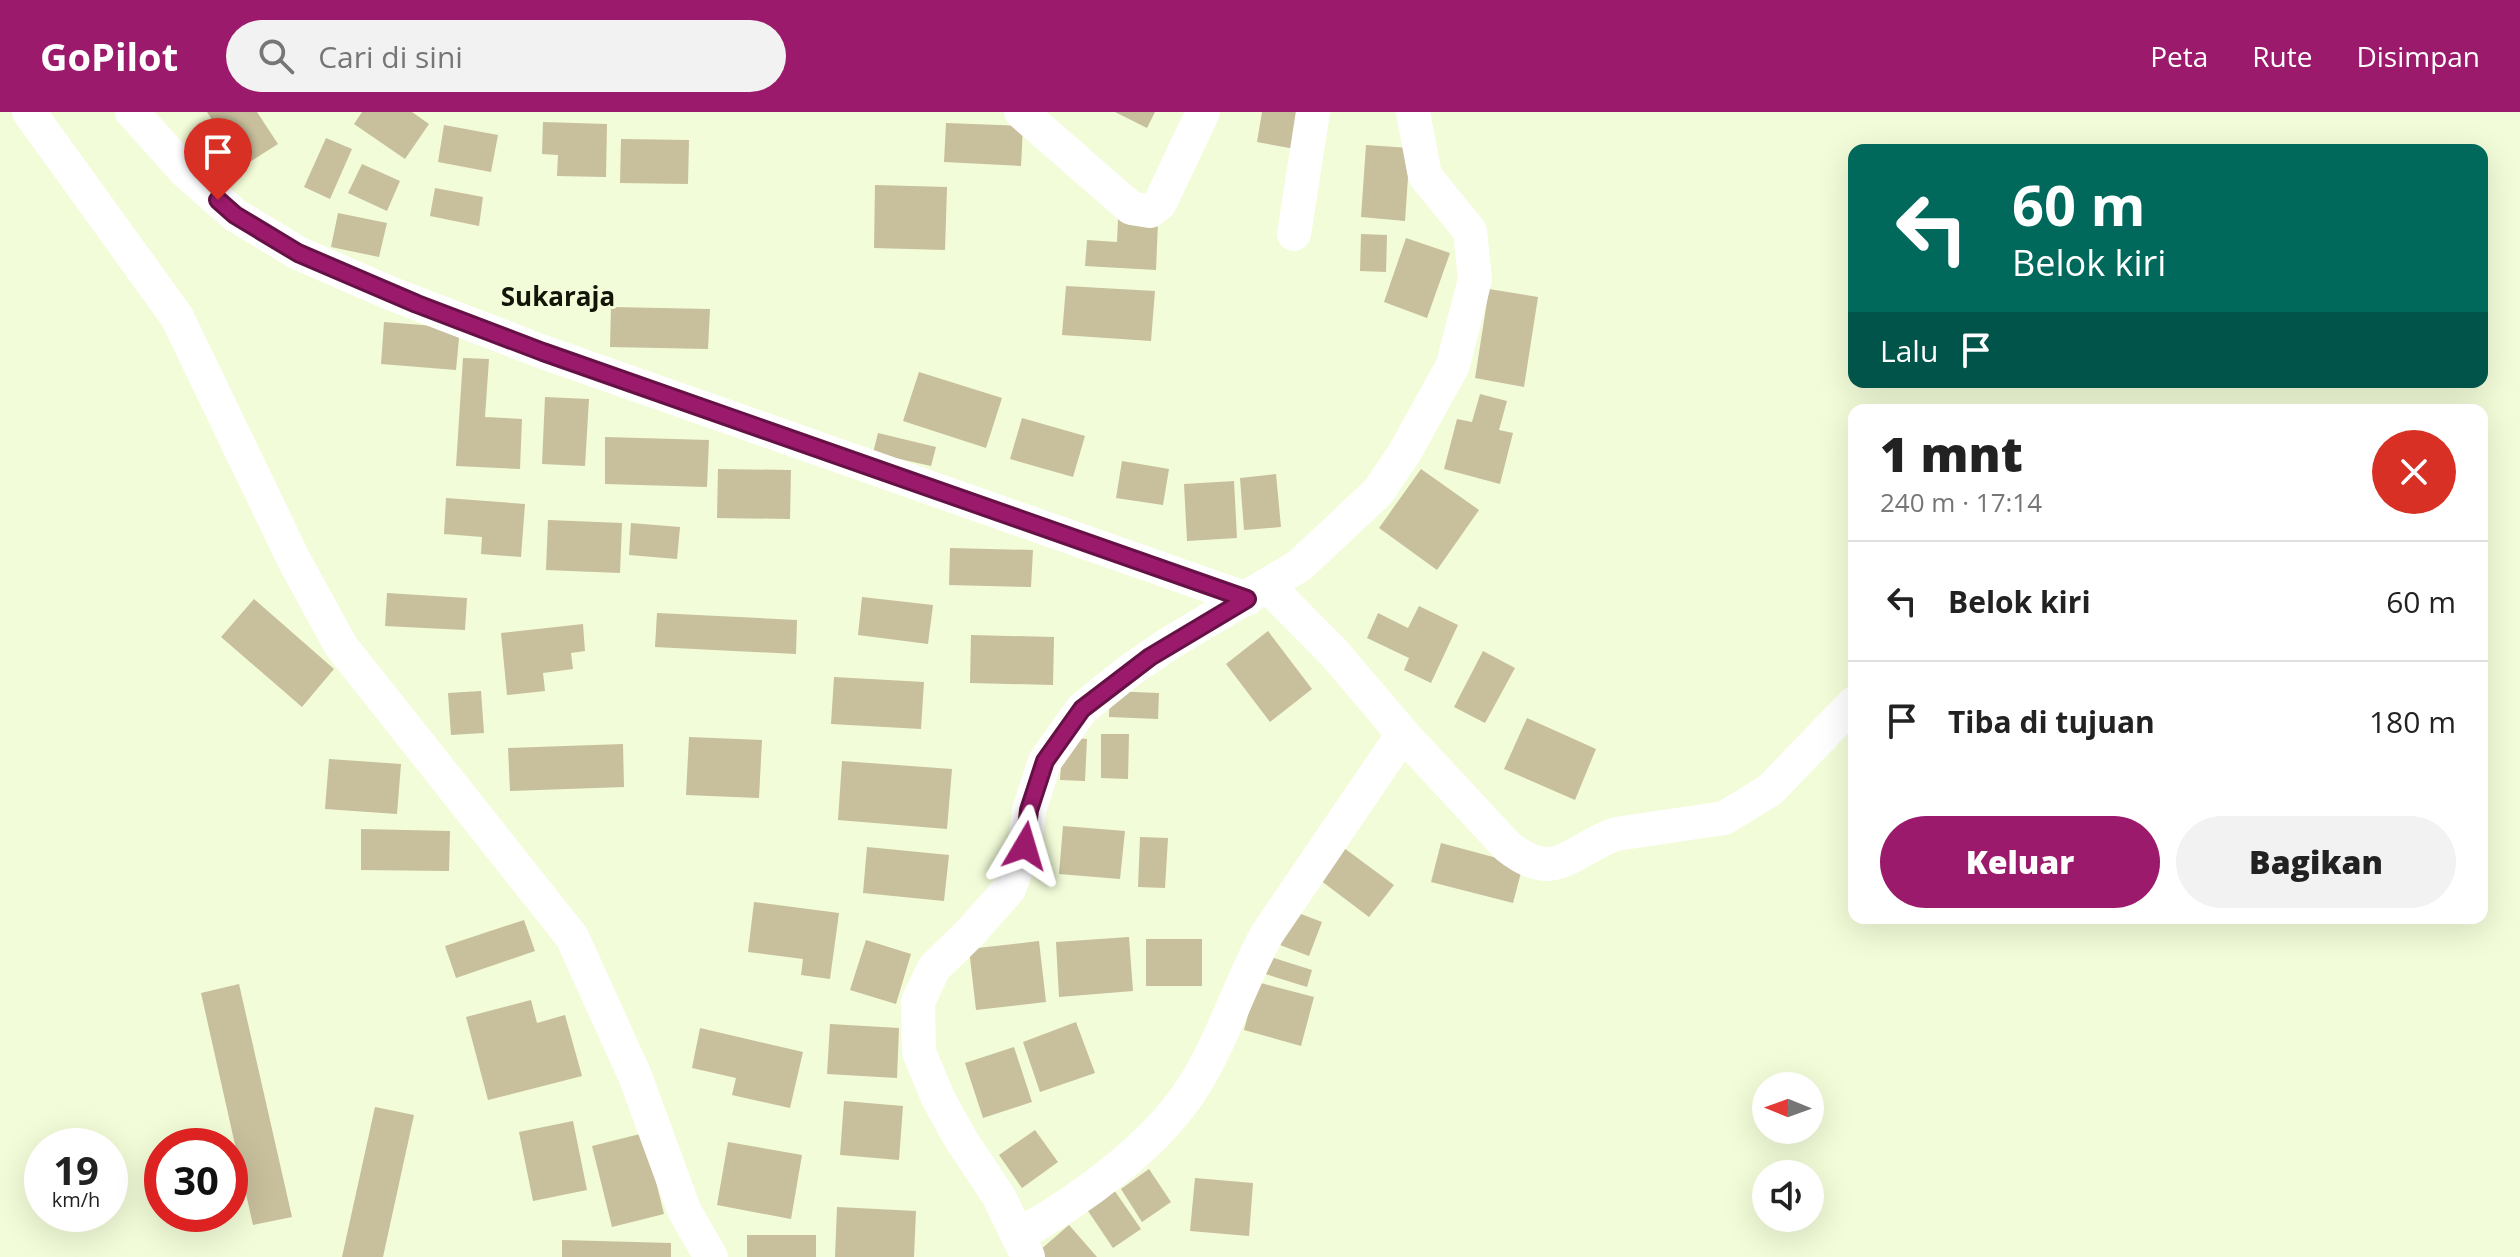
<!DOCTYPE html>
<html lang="id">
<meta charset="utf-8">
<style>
body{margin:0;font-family:"Open Sans",sans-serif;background:#f2f2f2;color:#222;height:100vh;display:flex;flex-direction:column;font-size:30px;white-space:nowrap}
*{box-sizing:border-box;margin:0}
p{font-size:26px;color:#767676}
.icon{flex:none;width:44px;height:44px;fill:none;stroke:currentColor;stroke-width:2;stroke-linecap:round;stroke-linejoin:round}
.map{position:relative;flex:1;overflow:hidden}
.drawer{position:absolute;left:1848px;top:292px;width:640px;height:520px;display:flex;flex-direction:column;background:#fff;border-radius:16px;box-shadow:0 8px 32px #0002}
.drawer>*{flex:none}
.hud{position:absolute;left:1848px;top:32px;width:640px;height:244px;border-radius:16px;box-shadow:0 8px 32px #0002;background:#00695c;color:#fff;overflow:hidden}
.needle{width:52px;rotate:271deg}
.tools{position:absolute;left:1752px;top:960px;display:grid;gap:16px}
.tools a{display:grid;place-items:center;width:72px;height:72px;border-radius:50%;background:#fff;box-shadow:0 8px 32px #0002;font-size:40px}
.speed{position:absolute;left:24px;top:1016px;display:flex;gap:16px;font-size:40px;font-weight:700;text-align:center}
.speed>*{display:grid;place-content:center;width:104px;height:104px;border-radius:50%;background:#fff;box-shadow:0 8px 32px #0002;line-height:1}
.speed small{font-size:20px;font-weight:400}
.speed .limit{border:12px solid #d22;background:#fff;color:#111}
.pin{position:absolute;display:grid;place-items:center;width:68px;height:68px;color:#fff;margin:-82px -34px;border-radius:50% 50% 50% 0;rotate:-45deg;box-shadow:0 0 8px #0007}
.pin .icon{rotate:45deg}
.me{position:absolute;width:88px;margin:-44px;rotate:7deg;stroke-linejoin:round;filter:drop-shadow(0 0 6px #0008)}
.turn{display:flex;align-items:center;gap:28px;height:168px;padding:0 32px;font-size:36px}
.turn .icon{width:104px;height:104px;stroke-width:2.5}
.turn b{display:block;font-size:56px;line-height:68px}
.then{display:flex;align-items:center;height:76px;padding:0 32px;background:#0003;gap:16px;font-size:30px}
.round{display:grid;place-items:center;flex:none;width:84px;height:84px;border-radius:42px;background:#f2f2f2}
.head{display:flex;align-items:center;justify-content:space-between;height:136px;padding:0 32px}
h1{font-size:48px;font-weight:800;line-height:60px}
.cta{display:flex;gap:16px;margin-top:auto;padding:16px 32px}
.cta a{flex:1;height:92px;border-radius:48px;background:#9c1a6c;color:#fff;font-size:32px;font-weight:800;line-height:92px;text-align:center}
.cta a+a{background:#f2f2f2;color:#222}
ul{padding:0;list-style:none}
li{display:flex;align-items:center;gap:24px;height:120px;padding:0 32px;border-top:2px solid #e0e0e0}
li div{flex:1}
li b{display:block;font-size:30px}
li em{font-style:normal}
header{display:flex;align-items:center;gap:48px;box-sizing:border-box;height:112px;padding:0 40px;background:#9c1a6c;color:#fff}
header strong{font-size:38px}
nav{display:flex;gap:44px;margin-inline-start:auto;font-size:28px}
.search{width:560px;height:72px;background:#f2f2f2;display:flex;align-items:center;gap:20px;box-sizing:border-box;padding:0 28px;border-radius:44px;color:#767676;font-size:30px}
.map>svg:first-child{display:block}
.building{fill:#c8bf9c}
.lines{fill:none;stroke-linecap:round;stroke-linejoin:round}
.minor{stroke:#fff;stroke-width:34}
.route-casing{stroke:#651146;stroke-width:20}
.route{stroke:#9c1a6c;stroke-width:14}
.labels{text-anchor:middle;stroke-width:6;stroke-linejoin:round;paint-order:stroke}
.quarter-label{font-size:26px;font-weight:bold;fill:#121508;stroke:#f2fcd8}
</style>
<header>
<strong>GoPilot</strong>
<div class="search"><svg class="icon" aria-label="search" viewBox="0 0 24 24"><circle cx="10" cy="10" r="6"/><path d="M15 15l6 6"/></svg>Cari di sini</div>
<nav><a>Peta</a><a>Rute</a><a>Disimpan</a></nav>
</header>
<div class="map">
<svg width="2520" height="1145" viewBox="0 0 2520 1145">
<rect width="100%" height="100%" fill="#f2fcd8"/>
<!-- building -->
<path class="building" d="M207,0h50l21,32 -36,23z
M362,0h50l17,12 -24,35 -51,-35z
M1115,0h40l-8,16z
M1262,0h39l-6,37 -38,-7z
M543,10l64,2 -1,53 -49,-1 1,-21 -16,-1z
M946,11l77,3 -2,40 -77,-4z
M444,13l54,10 -7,37 -53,-10z
M326,26l26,11 -22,50 -26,-12z
M621,27l68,1 -1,44 -68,-1z
M1366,33l44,3 -5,73 -44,-4z
M362,52l38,17 -13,30 -39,-18z
M875,73l72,2 -2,63 -71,-2z
M435,76l48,9 -4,29 -49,-10z
M338,101l49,10 -8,34 -48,-10z
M1118,107l40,2 -2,49 -71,-4 2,-26 30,2z
M1361,122l26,1 -1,37 -26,-1z
M1406,126l44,15 -23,65 -43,-16z
M1066,174l89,5 -4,50 -89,-6z
M1489,177l49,8 -14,90 -49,-9z
M611,195l99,2 -2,40 -98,-2z
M384,210l76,6 -4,42 -75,-6z
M463,246l26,1 -4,58 37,2 -2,50 -64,-3z
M919,260l83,26 -16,50 -83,-27z
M1480,282l27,7 -8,29 14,3 -13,51 -56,-15 13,-50 15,3z
M545,285l44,2 -4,67 -43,-2z
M1022,306l63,18 -12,41 -63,-18z
M878,321l58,14 -5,19 -58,-13z
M605,325l104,3 -2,47 -102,-3z
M1122,349l47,8 -6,36 -47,-7z
M718,357l73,1 -1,49 -73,-1z
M1421,357l58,41 -42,60 -58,-42z
M1276,362l5,53 -37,3 -4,-52z
M1234,369l3,57 -50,3 -3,-57z
M446,386l79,6 -4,53 -40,-3 1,-17 -38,-3z
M548,408l74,3 -2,50 -74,-3z
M631,411l49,4 -3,32 -48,-4z
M950,436l83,2 -2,37 -82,-2z
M387,481l80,5 -2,32 -80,-4z
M862,485l71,8 -5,39 -70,-9z
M254,487l80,70 -32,38 -81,-70z
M1419,494l39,19 -27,58 -27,-13 5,-12 -42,-20 11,-25 30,15z
M657,501l140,7 -1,34 -141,-7z
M583,512l2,27 -14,2 2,16 -30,4 2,18 -38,4 -6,-62z
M1268,519l44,58 -42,33 -44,-58z
M971,523l83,2 -1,48 -83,-2z
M1483,539l32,17 -30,55 -31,-16z
M834,565l90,5 -3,47 -90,-5z
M481,579l3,42 -33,2 -3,-42z
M1110,579l49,2 -1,26 -49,-2z
M1527,606l69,31 -21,51 -71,-31z
M1101,622h28l-1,45 -27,-1z
M689,625l73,3 -3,58 -73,-3z
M1063,625l24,2 -2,42 -25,-1z
M623,632l1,43 -114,4 -2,-43z
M329,647l72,5 -4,50 -72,-5z
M842,649l110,8 -5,60 -109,-9z
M1063,714l62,5 -5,48 -61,-5z
M361,717l89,2 -1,40 -88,-1z
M1140,725l28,1 -3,50 -27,-1z
M1441,731l82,22 -10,38 -82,-21z
M867,735l82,8 -5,46 -81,-8z
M1344,736l50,37 -25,32 -49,-37z
M754,790l85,11 -9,66 -29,-4 2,-16 -55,-7z
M1293,799l29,11 -13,34 -29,-11z
M524,808l11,31 -79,27 -11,-32z
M1129,825l4,54 -74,6 -3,-55z
M1146,827h56v47h-56z
M866,828l45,14 -15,50 -46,-14z
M1039,829l7,61 -70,8 -7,-61z
M1261,842l51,16 -5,17 -51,-16z
M1257,870l57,15 -13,49 -57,-16z
M239,872l53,233 -39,8 -52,-232z
M531,888l6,23 28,-8 17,61 -94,24 -22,-83z
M1076,910l19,51 -55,19 -17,-50z
M830,912l69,4 -2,50 -70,-4z
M700,916l103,24 -13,56 -58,-13 4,-17 -44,-10z
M1014,935l18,55 -49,16 -18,-55z
M844,989l59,5 -4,54 -59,-5z
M375,995l39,8 -31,142h-41z
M573,1009l14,69 -54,11 -14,-69z
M1035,1018l23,32 -36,26 -23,-33z
M644,1021l20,81 -52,13 -20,-81z
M728,1030l74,13 -11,64 -74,-14z
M1149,1057l22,33 -29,20 -21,-33z
M1195,1066l58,5 -4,53 -59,-5z
M1112,1075l29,42 -28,19 -29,-43z
M837,1095l79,4 -2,46h-79z
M1069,1113l28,32h-65z
M747,1123h69v22h-69z
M562,1128l109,3v14h-109z"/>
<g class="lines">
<!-- minor -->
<path class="minor" d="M29,0l148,205 117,243 47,86 231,291 63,139 50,136 26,45
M132,0l53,59 50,44 63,38 94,41 151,58 704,247
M1021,0l110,96 19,3 10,-8 43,-91
M1294,122l19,-122
M1268,474l67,68 68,80 104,112c48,39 62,5 109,-12l108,-16 15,-9 31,-19 84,-87
M1019,1123c61,-35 138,-89 176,-151 29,-47 45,-101 72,-150l136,-200
M1028,1145l-29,-60 -39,-59 -22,-40 -19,-46 -1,-50 16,-34 37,-36 38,-43 16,-43 4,-36 16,-49 37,-52 47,-38 41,-28 129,-77 79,-74 27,-40 48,-87 22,-86 -5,-48 -45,-55 -12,-64"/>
</g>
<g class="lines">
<defs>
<path id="route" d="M218,88l17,15 63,38 119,51 126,48 704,247 -97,58 -68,52 -37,52 -16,49 -4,36"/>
</defs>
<!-- route casing -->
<use href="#route" class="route-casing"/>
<!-- route -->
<use href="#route" class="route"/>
</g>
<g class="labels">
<!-- quarter labels -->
<g class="quarter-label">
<text x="558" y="194">Sukaraja</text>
</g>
</g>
</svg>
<div class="tools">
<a><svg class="needle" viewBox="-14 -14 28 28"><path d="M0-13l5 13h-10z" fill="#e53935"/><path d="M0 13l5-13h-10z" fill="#767676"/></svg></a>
<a><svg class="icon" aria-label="sound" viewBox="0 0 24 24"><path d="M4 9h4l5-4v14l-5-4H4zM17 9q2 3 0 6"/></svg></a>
</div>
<div class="speed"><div>19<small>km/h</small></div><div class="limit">30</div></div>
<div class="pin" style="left:218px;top:88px;background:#d93025"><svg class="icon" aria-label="arrive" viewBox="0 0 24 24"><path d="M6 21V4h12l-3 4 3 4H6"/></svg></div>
<svg class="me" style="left:1025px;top:734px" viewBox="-20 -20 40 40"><path d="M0-17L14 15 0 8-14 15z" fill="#9c1a6c" stroke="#fff" stroke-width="4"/></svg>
<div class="hud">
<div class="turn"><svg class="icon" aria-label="left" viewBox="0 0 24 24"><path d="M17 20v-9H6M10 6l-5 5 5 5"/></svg><div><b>60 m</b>Belok kiri</div></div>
<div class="then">Lalu<svg class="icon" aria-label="arrive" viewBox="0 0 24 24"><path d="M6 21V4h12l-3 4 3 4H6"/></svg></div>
</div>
<section class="drawer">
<div class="head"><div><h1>1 mnt</h1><p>240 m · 17:14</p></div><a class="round" style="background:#d93025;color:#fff"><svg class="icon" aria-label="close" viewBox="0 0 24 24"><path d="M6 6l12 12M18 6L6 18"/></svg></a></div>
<ul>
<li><svg class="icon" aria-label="left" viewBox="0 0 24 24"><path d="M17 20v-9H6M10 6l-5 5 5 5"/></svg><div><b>Belok kiri</b></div><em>60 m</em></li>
<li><svg class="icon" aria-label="arrive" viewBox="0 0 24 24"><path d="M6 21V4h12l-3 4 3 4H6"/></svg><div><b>Tiba di tujuan</b></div><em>180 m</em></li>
</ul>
<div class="cta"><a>Keluar</a><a>Bagikan</a></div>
</section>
</div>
